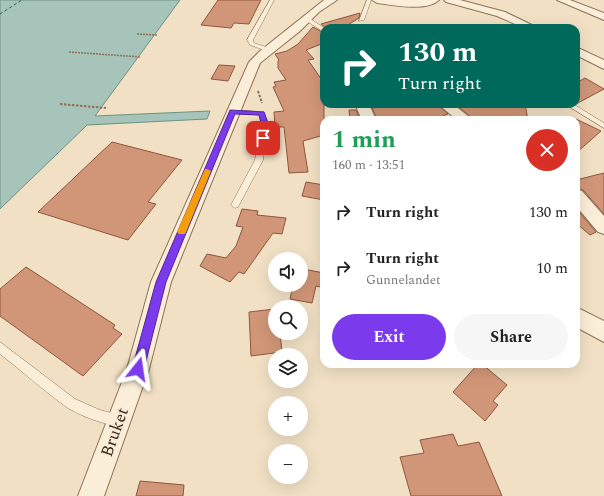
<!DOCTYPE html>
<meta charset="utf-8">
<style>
body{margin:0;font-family:Spectral,serif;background:#f6f6f6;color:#222;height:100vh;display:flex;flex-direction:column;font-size:15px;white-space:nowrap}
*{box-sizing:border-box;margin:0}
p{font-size:13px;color:#767676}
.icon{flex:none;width:22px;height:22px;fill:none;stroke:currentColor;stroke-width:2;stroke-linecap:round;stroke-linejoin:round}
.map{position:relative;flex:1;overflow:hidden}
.side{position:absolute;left:320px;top:116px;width:260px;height:252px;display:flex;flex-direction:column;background:#fff;border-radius:12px;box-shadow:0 4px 16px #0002}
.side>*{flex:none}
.hud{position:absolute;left:320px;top:24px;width:260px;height:84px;border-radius:12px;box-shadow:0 4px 16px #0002;background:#00695c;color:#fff;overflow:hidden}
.fabs{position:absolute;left:268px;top:252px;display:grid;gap:8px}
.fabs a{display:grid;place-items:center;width:40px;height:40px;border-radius:50%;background:#fff;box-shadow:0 4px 16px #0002;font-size:20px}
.pin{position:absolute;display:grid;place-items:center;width:34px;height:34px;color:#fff;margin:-17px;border-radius:8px;box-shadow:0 2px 6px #0006}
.me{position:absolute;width:44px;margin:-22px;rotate:15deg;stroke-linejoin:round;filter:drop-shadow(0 0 3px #0008)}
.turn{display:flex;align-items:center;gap:14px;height:84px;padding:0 12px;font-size:18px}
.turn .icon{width:52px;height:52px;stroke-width:2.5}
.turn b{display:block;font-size:28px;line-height:34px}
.round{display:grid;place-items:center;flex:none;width:42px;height:42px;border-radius:21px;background:#f6f6f6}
.summary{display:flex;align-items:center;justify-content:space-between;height:68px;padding:0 12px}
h1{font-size:24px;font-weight:700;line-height:30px;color:#1e9e55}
.primary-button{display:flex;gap:8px;margin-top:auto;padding:8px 12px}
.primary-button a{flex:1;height:46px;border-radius:24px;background:#7c3aed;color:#fff;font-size:16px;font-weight:700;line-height:46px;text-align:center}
.primary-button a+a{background:#f6f6f6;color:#222}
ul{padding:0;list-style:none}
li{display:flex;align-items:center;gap:12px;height:56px;padding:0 12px}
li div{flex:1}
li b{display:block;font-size:15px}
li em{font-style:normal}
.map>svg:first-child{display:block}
.water{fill:#a6c4b9;stroke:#6c9386}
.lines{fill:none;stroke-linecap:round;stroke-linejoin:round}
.ferry{stroke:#2d5c56;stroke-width:1;stroke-dasharray:3 2.5;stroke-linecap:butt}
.building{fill:#d19678;stroke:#8d573e}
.lane-casing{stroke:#8d7159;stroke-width:1}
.street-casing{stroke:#8d7159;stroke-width:2}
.path-far1{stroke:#8d7159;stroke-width:1.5;stroke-dasharray:2 1;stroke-linecap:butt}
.path{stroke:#8d7159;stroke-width:2;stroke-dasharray:2.5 1.5;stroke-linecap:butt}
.lane{fill:#fbeed8;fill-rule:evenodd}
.street{fill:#fbeed8;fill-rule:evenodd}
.route{fill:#7c3aed;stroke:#51269a}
.slow{fill:#f59e0b}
.labels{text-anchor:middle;stroke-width:3;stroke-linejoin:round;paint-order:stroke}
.near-street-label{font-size:17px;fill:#3c2a1e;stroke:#f8ebd5}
</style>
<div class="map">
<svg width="604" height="496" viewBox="0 0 604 496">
<rect width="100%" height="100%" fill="#f1e0c4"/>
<!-- water -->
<path class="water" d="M0,0h180l-85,116 115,-5 -3,8 -120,6 -87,84z"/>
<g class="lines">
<!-- ferry -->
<path class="ferry" d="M0,14l22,-14"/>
</g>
<!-- building -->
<path class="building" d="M218,0h43l-12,24 -15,-1 -3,5 -30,-3z
M360,13l-1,5 -16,10h-17l-5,-4z
M313,27l11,6v10l-18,7 8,9 -6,1 16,23v52l-21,6 5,31 -19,1 -5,-46h-9l-1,-15 10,-1 -11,-24 3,-1 -2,-4 12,-2 -8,-12v-7l1,-1 -4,-6 12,-3 11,-7z
M219,65l16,1 -7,15 -17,-2z
M585,78l19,11 -28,15v-21z
M379,104h58l11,10 -16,6h-55l-5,-12 9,-1z
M455,104h70l3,16h-54z
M349,110h7l4,10h-10z
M576,119l25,12 -25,22z
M112,142l70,18 -34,42 8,2 -28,36 -90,-28z
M604,173v41l-21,-24 -7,-2v-8z
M306,182l18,3v15l-22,-4z
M576,208l20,24 -6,3 -14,-12z
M242,209l16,2 -1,4 29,3 -4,16 -9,-1 -29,41 -5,-2 -9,10 -30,-16 7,-12 19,4 10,-12 7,-19 -7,-1z
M26,267l89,58 -2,3 9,6 -39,42 -83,-60v-27z
M303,269l21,4v15l-8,-2 -4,17 -22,-4 3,-14h8z
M275,309v24h5l2,19 -31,4 -2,-44z
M478,364h4l25,21 -14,16 5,4 -13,16 -32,-29z
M453,434l5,12 21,-4 23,54h-91l-11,-39 24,-4 -4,-13z
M140,481l44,4 -1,11h-47z"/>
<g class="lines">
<defs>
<path id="lane" d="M270,0h4l-21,40 1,3 15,5 1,1 -3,2 -17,-6 -3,-5z
M367,0h4l-7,20 -5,1z
M305,18h4l15,10v4l-19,-12z
M565,104h8l31,19v5z
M233,110l31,2 3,11 -4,37 -25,47 -3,1 -4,-3 24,-45 6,-37 -2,-8 -28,-2v-2z
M0,342l75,57 25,11 23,6 2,4 -2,4c-12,5 -47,-10 -58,-18 -22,-16 -43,-35 -65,-52z"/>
<path id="street" d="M324,0h13l-18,12 -19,19 -40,32 -89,219 -22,87 -45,127h-26l49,-127 24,-87 98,-220 11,-11z
M372,0h67c-12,12 -47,5 -62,3z
M444,0h16l45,12 33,16h-14l-27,-12 -51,-14z
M557,0h13l34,13v7z
M576,47l28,13v9l-28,-14z
M355,104h14l7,16h-14z
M438,104h15l20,16h-16z
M576,189l6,2 22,25v18l-6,-2 -22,-26z
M576,307l28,14v21l-28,-15z"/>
</defs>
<!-- lane casing -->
<use href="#lane" class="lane-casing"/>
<!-- street casing -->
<use href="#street" class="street-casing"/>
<!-- path-far1 -->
<path class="path-far1" d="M137,34l20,1
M69,52l72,5"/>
<!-- path -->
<path class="path" d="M258,91l4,12
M60,104l46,4"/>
<!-- lane -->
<use href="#lane" class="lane"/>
<!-- street -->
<use href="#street" class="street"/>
</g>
<!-- route -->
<path class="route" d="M230,110l34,2 4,11 -1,15 -4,2 -4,-2 2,-15 -2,-8 -24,-1 -69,168 -22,87 -2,4 -4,1 -4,-1 -2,-4 24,-87z"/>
<!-- slow -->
<path class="slow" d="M205,169h2l4,2 -25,61 -1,2h-6l-2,-2z"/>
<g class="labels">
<!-- near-street labels -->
<g class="near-street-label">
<text transform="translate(114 432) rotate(-70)" y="6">Bruket</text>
</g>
</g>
</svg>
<div class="fabs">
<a><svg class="icon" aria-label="sound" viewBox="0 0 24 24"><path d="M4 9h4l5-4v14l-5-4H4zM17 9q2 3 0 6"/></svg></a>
<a><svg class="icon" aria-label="search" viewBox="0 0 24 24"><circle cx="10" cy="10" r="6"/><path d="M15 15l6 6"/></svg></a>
<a><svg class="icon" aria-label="layers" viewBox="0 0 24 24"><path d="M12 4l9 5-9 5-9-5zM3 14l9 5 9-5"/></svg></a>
<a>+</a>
<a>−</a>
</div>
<div class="pin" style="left:263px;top:138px;background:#d93025"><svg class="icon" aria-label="arrive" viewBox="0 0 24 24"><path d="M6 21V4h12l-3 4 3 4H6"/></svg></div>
<svg class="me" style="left:138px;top:369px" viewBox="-20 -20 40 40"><path d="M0-17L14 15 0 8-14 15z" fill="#7c3aed" stroke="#fff" stroke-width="4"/></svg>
<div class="hud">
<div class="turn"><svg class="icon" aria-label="right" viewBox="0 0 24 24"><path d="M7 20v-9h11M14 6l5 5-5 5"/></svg><div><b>130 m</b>Turn right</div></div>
</div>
<section class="side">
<div class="summary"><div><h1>1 min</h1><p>160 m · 13:51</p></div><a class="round" style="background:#d93025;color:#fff"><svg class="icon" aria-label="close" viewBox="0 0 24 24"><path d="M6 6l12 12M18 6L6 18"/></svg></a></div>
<ul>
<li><svg class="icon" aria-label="right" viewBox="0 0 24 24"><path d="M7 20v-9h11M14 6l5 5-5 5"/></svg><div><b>Turn right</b></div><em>130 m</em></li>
<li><svg class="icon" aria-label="right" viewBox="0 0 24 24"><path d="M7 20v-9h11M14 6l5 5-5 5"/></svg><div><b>Turn right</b><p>Gunnelandet</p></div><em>10 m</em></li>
</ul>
<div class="primary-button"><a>Exit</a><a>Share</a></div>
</section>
</div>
